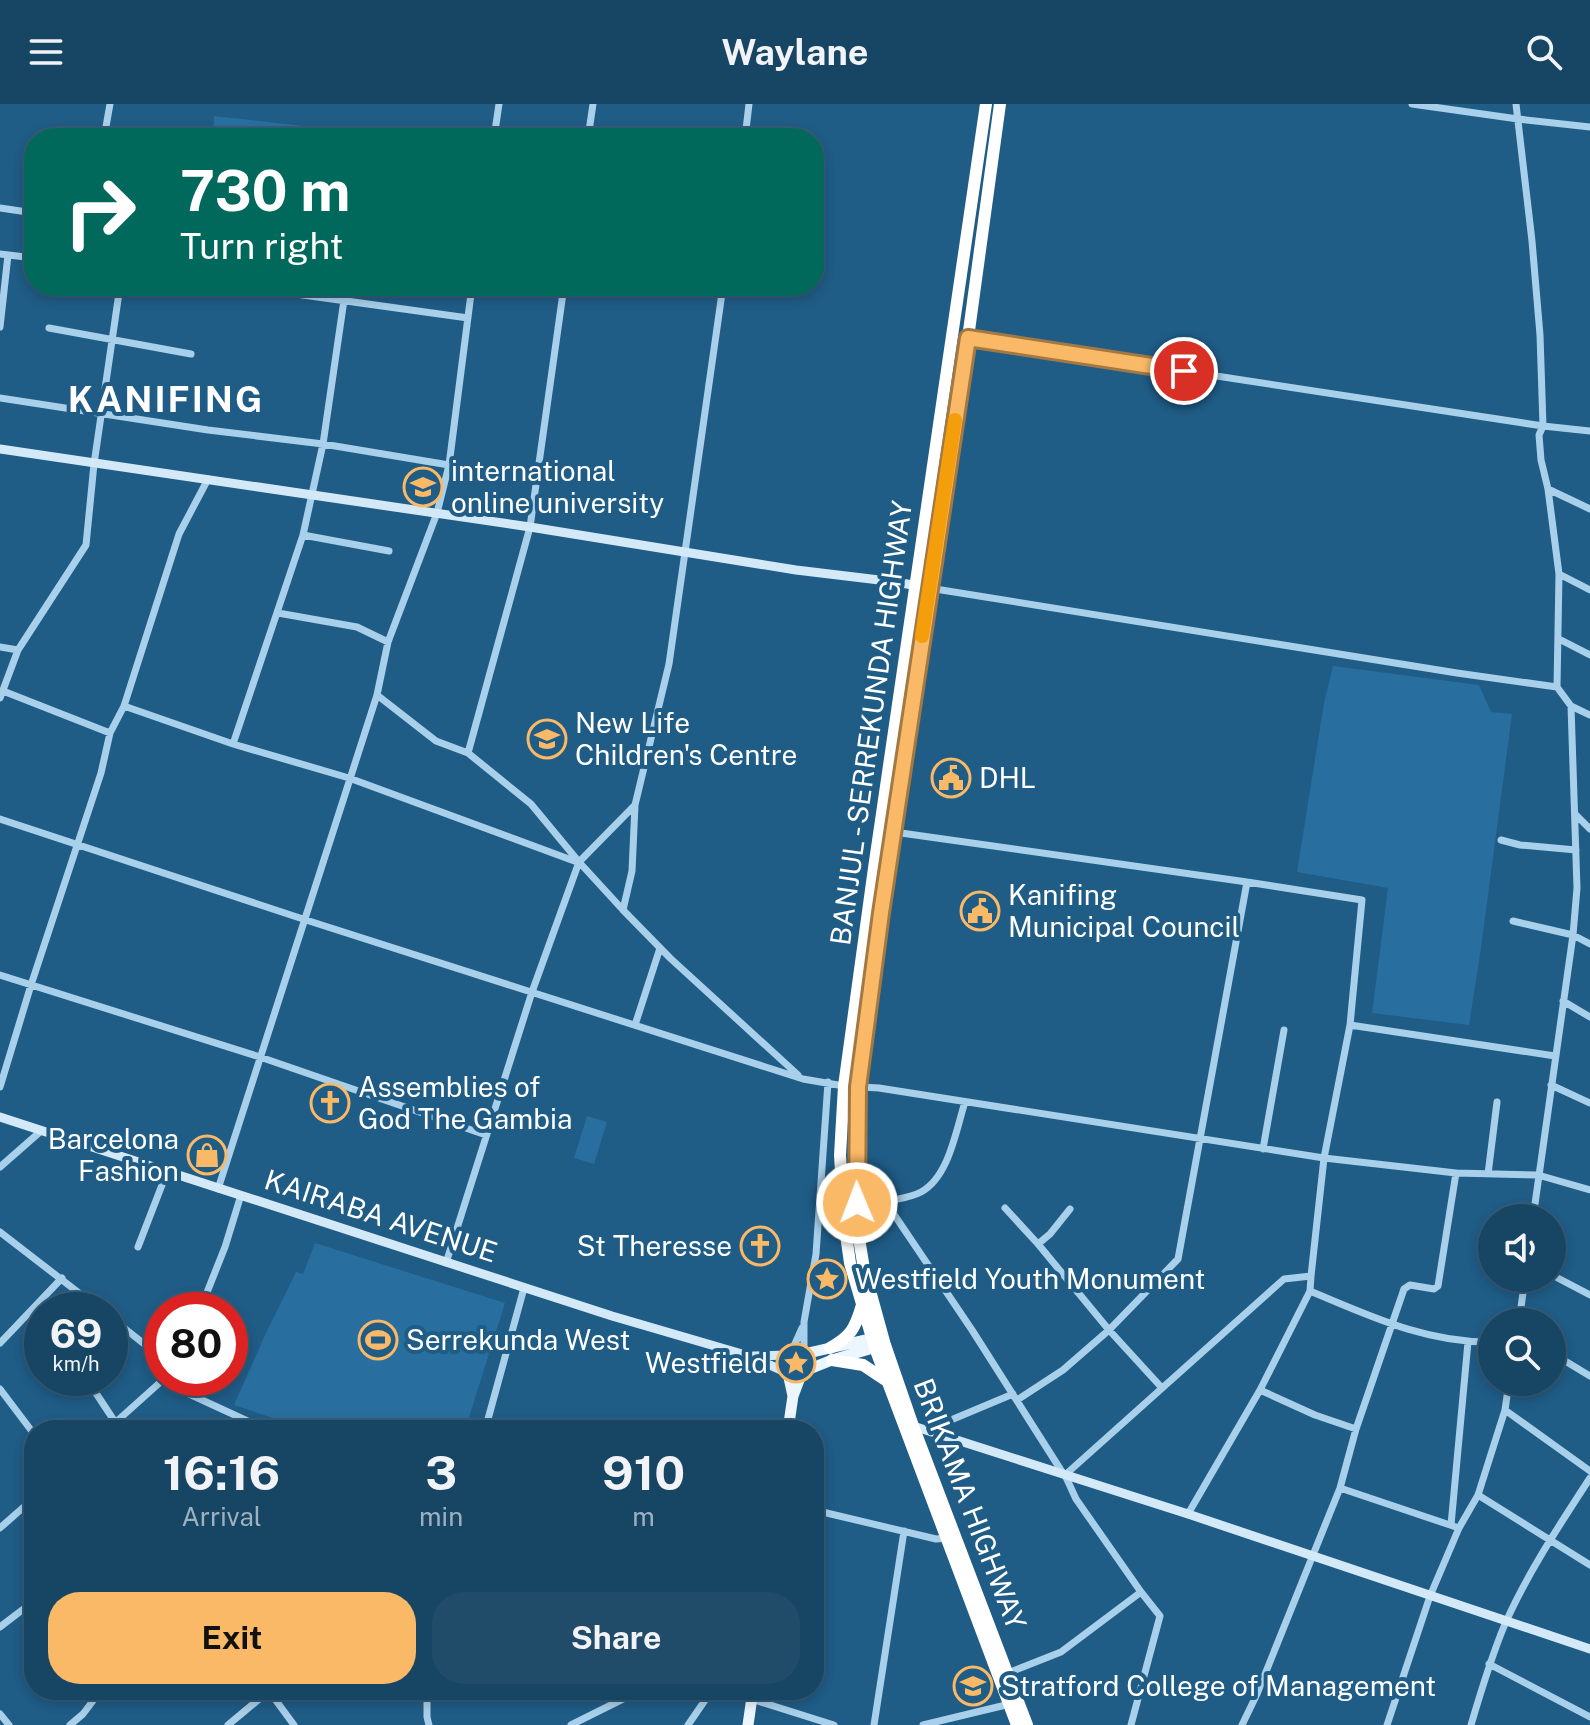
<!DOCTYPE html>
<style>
body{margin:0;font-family:"Public Sans",sans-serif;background:#204c6a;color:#f1f3f6;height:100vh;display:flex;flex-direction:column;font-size:30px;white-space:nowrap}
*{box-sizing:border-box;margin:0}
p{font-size:26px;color:#9eb1bf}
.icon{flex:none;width:44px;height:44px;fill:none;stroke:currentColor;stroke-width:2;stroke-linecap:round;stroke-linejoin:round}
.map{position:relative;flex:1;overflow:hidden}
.details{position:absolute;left:24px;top:1316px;width:800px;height:280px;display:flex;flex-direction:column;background:#174564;border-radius:32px;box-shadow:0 4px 12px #0003,0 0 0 2px #365d78}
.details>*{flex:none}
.banner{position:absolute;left:24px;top:24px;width:800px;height:168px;border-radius:32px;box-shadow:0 4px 12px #0003,0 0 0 2px #365d78;background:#00695c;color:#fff;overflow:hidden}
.tools{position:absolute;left:1478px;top:1100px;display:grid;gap:16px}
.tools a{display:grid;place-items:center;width:88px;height:88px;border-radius:50%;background:#174564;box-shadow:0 4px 12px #0003,0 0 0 2px #365d78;font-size:40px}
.speed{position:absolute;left:24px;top:1188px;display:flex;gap:16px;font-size:40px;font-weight:700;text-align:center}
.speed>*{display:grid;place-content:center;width:104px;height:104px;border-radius:50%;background:#174564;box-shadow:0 4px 12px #0003,0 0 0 2px #365d78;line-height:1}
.speed small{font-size:20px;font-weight:400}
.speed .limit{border:12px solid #d22;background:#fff;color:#111}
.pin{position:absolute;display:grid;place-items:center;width:68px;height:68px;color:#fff;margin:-34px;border:4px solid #fff;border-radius:50%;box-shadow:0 2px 8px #0007}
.me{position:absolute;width:88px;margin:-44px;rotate:359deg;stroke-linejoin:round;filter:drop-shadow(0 0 6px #0008)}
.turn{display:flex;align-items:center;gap:28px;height:168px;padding:0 24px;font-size:36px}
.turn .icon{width:104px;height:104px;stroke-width:2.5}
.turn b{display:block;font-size:56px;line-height:68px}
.eta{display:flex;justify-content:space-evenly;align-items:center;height:136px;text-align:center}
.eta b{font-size:48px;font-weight:700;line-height:56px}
.action{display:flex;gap:16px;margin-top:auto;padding:16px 24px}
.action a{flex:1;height:92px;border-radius:32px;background:#f9b967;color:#111;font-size:32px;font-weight:700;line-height:92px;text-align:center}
.action a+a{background:#204c6a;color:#f1f3f6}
header{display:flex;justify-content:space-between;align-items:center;height:104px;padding:0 24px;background:#174564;font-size:36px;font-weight:700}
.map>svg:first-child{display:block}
.green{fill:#286f9f}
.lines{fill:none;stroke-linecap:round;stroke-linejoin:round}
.street{stroke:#a8d0ea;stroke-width:7}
.secondary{stroke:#d3e9f8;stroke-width:9}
.primary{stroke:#ecf6fe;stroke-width:11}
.highway{stroke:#fff;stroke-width:12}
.route-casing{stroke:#a27843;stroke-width:20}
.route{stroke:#f9b967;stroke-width:14}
.slow{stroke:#f59e0b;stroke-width:14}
.labels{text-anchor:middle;stroke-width:8;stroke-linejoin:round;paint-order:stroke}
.poi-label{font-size:28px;fill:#fff;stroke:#1f5c86;text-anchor:start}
.street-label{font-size:28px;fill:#fff;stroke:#1f5c86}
.district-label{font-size:36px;font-weight:bold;letter-spacing:2px;fill:#fff;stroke:#1f5c86}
</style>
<header><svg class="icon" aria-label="menu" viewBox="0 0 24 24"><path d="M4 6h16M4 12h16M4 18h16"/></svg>Waylane<svg class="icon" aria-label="search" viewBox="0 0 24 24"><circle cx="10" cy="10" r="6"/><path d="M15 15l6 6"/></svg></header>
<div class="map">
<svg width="1590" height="1621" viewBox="0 0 1590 1621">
<rect width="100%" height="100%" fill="#1f5c86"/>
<!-- green -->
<path class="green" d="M214,12l201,22h-202z
M1333,562l146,19 12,27 21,2 -31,234 -12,77 -97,-12 16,-125 -91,-16 27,-169z
M587,1012l20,6 -13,42 -20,-6z
M315,1139l190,60 -40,127h-156l-75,-25 32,-72 30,-61 7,2z"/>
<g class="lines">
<!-- street -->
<path class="street" d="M1412,0l106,15 72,8
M1516,0l16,137 8,94 3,91 -4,9 2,25 7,29 11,85 -2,113 14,19 19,9
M104,34l6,-34
M494,34l5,-34
M588,34l5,-34
M745,34l4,-34
M0,104l34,5
M0,150l34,4
M239,182l229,32
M564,182l-34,241 -62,226 63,51 48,58 44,48 47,48 128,117
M0,223l8,-72
M49,224l142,26
M968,234l575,88 47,5
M0,294l208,32 115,14 126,21
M1548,385l42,20
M303,431l86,16
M1559,470l31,16
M929,484l528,85 100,14
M278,509l79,14 31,15
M1559,535l31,16
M0,543l18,3
M3,587l107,42
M377,591l59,46 32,12
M0,594l18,-48 68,-105 8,-81 26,-178
M124,602l109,38 116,34 228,84
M233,640l70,-209 20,-91 21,-144
M1575,710l15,15
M0,715l306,101 497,159 41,7 35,2 445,70 132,15 82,2 52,15
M894,728l353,50 115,18 -12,125 -26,133 -13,118
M1501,736l19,5 56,5
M623,806l9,-39 3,-66
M1513,817l60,14 17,9
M0,871l260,82 226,78
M1563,897l27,16
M635,921l25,-77
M1350,921l205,31
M1551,981l39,18
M0,983l31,-102 70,-212 9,-40 14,-27 55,-172 29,-55
M1263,1045l21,-119
M0,1063l41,-36
M1488,1070l9,-72
M218,1085l159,-494 11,-53 49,-129 12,-48 23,-179
M884,1098c12,-3 26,-4 37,-10 28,-15 35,-62 44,-90
M857,1099l27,-1 5,5 83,123 92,145
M1005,1104l33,36 71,86 53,58
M1533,1114l40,-283 4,-47 -6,-182
M0,1128l101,78
M1038,1140l12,-10 20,-25
M138,1143l29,-75
M446,1159l86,-271 47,-130 56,-57 34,-141 54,-378
M1552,1171l38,20
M200,1206l25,-63 16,-52
M110,1213l52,41
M1519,1218l6,-44
M0,1239l62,-65
M1552,1249l38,23
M804,1250v-32l12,-68 12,-172
M790,1251l12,-27
M86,1274l29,44
M163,1278l104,48
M0,1285l34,45
M1260,1286l55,25 41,14
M1017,1296l46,-30 46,-40 69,-71 69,-377
M1505,1306l85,61
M107,1326l58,-52
M485,1326l39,-142
M927,1326l86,-36
M1340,1384l116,39
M1478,1391l112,70
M814,1406l122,29 13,-1
M1188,1410l72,-124 50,-99
M1451,1421l17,-183
M0,1424l34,-30
M0,1523l34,-26
M1489,1560l101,53
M1008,1569l53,-21 80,-60
M427,1586v27l2,8
M269,1587l25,34
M751,1595l83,26
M0,1610l9,11
M70,1621l13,-11 18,-24
M228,1621l42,-35
M571,1621l70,-35
M688,1621l24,-35
M874,1621l30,-194
M923,1621l87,-21
M1131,1621l29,-109 -19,-24 -65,-93 -11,-24 219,-196 27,-3 -1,15c60,25 116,52 182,51
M1242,1621l15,-31 83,-206 16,-59 48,-140 6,-4 24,4 4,-3 18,-113
M1387,1621l43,-129 29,-68 19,-33 27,-85 4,-28
M1471,1621c10,-34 20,-68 34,-101 22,-50 55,-100 85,-146"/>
<!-- secondary -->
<path class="secondary" d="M0,345l530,78 266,43 100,12 33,6
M0,1013l612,199 137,40 39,17
M753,1252l37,-1
M913,1322l275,88 402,135"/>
<!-- primary -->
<path class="primary" d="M788,1269l14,-1 30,-12 51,-15
M793,1292l-5,-23 2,-18 14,-1 74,-17
M788,1326l5,-34 9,-24 2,-18
M748,1621l5,-35"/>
<!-- highway -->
<path class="highway" d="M986,0l-112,764 -30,218 -4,69 4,66 6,42 25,85 142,377
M1000,0l-32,234 -87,575 -23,174 -1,116 1,29 6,37 21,76 28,81 114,299
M830,1244c21,-12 25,-19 32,-43
M832,1256l31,5 24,16"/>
</g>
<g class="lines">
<defs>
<path id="route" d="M857,1099l1,-116 23,-174 87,-575 216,33"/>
</defs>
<!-- route casing -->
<use href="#route" class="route-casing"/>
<!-- route -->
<use href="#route" class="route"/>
<!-- slow -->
<path class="slow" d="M922,532l33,-216"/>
</g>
<!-- icons -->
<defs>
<symbol id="university-ring" viewBox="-11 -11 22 22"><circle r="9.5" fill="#1f5c86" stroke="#f9b967" stroke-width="1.5"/><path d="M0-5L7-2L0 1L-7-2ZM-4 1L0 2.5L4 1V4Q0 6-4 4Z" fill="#f9b967"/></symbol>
<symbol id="school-ring" viewBox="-11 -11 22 22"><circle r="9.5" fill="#1f5c86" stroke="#f9b967" stroke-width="1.5"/><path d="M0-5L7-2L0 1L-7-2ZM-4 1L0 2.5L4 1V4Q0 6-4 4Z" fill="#f9b967"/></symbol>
<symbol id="civic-ring" viewBox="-11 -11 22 22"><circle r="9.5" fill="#1f5c86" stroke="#f9b967" stroke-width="1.5"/><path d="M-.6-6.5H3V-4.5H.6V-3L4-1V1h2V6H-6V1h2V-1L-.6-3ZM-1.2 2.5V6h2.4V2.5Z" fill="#f9b967"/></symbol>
<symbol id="church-ring" viewBox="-11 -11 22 22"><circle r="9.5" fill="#1f5c86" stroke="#f9b967" stroke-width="1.5"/><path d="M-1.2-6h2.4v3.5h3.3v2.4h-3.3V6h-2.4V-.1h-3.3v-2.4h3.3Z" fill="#f9b967"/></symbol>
<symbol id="shop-ring" viewBox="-11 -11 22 22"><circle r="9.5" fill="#1f5c86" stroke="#f9b967" stroke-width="1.5"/><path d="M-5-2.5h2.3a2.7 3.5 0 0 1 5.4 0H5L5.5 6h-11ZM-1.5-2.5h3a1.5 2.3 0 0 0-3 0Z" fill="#f9b967"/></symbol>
<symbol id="sight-ring" viewBox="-11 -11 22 22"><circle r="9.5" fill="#1f5c86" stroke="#f9b967" stroke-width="1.5"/><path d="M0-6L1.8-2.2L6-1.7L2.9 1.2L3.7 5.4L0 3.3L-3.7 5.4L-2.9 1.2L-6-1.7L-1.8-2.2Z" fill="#f9b967"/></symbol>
<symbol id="stadium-ring" viewBox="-11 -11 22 22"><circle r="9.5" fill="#1f5c86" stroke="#f9b967" stroke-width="1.5"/><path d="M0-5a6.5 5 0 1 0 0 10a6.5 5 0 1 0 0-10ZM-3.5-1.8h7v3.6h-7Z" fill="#f9b967"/></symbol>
</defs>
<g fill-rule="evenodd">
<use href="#university-ring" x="401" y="361" width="44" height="44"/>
<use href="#school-ring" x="525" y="613" width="44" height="44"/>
<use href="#civic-ring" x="929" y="652" width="44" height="44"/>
<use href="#civic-ring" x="958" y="785" width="44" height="44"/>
<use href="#church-ring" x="308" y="977" width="44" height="44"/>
<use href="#shop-ring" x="185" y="1029" width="44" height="44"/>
<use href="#church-ring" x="738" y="1120" width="44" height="44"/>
<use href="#sight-ring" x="805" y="1153" width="44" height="44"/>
<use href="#stadium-ring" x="356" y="1214" width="44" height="44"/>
<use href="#sight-ring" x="774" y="1237" width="44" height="44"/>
<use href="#university-ring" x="951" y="1560" width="44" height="44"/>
</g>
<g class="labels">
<!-- poi labels -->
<g class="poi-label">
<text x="451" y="377">international<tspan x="451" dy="32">online university</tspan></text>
<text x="575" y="629">New Life<tspan x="575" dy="32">Children's Centre</tspan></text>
<text x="979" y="684">DHL</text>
<text x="1008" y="801">Kanifing<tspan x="1008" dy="32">Municipal Council</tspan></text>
<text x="358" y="993">Assemblies of<tspan x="358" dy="32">God The Gambia</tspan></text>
<text x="179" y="1045" text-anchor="end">Barcelona<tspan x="179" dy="32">Fashion</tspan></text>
<text x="732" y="1152" text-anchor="end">St Theresse</text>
<text x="855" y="1185">Westfield Youth Monument</text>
<text x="406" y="1246">Serrekunda West</text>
<text x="768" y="1269" text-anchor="end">Westfield</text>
<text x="1001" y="1592">Stratford College of Management</text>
</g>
<!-- street labels -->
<g class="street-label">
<text transform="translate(871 619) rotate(-82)" y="10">BANJUL - SERREKUNDA HIGHWAY</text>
<text transform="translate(381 1112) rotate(18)" y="10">KAIRABA AVENUE</text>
<text transform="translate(970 1400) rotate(69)" y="10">BRIKAMA HIGHWAY</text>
</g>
<!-- district labels -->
<g class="district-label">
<text x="166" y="308">KANIFING</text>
</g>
</g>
</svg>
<div class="tools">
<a><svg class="icon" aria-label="sound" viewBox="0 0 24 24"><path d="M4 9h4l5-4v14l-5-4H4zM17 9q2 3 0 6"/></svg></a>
<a><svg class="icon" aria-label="search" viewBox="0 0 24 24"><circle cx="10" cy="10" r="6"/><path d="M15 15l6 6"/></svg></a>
</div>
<div class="speed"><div>69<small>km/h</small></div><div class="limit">80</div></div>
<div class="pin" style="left:1184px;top:267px;background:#d93025"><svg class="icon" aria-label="arrive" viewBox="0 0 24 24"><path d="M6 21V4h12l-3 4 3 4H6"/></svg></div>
<svg class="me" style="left:857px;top:1099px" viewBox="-20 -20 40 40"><circle r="17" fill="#f9b967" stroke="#fff" stroke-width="3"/><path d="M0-11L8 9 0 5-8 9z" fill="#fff"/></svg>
<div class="banner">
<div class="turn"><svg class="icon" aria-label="right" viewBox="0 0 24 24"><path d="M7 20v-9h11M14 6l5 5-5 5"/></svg><div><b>730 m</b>Turn right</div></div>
</div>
<section class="details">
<div class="eta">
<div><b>16:16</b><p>Arrival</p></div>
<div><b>3</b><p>min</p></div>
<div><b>910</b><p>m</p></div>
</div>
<div class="action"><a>Exit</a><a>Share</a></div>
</section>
</div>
